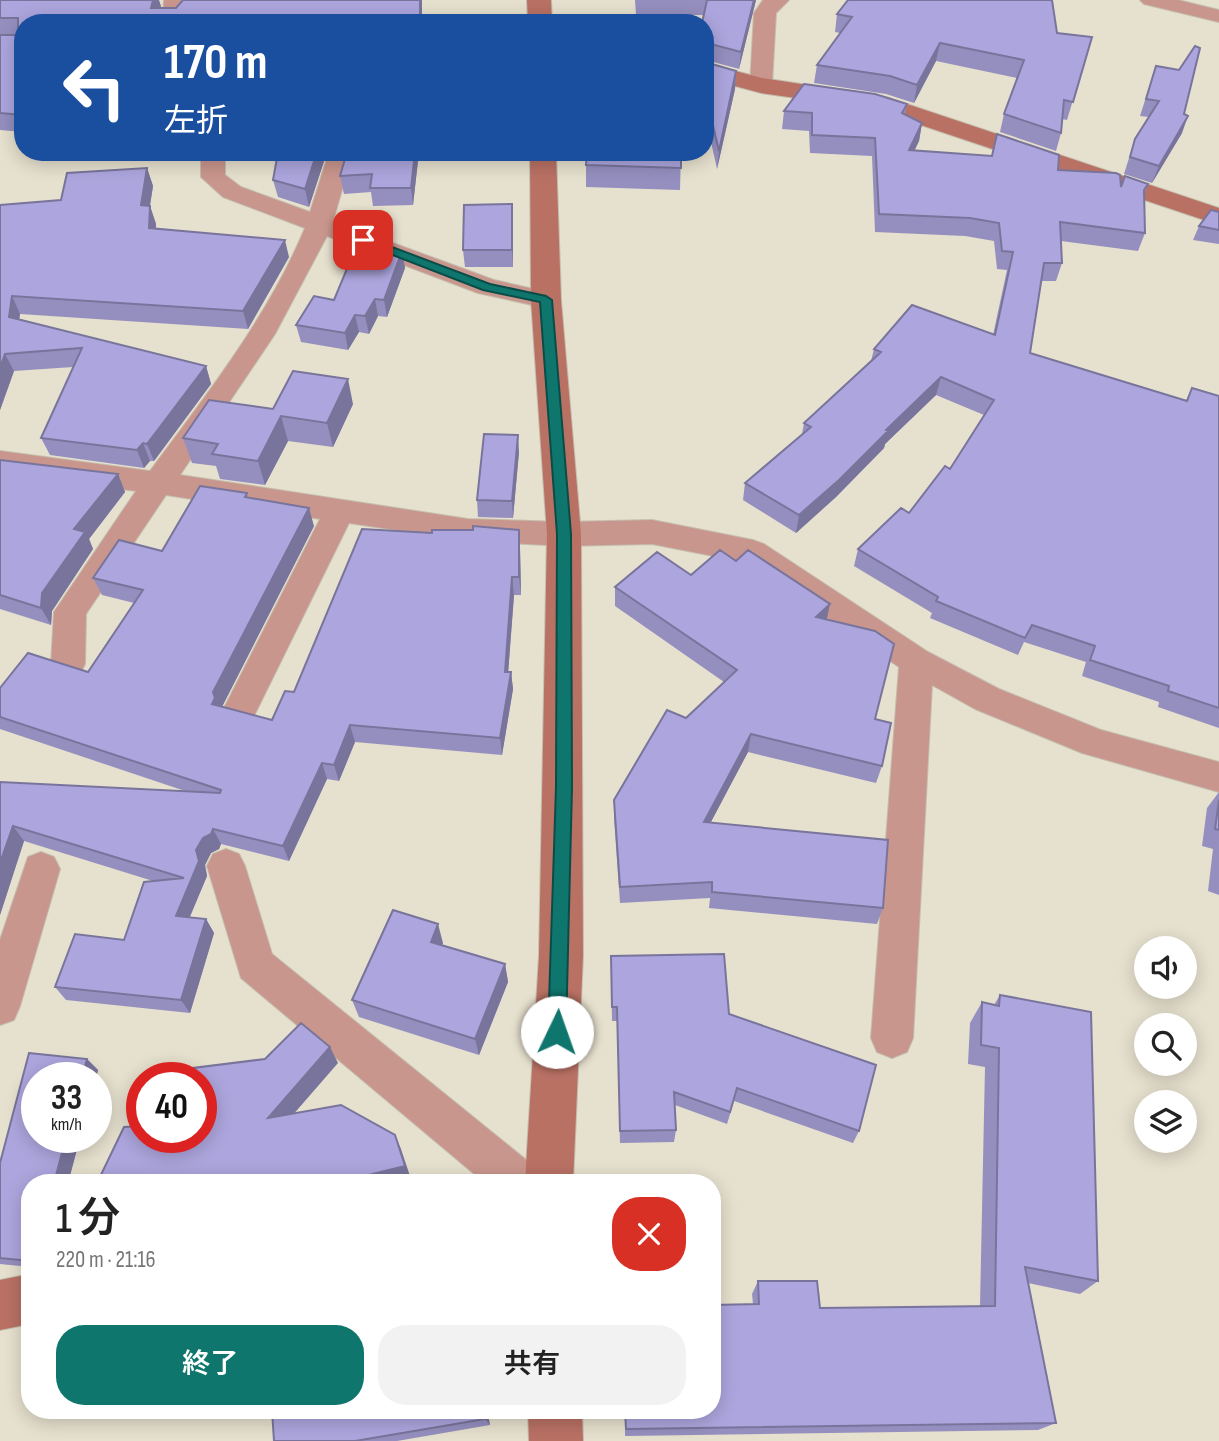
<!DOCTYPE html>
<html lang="ja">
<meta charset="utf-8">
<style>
body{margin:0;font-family:"Sofia Sans Condensed","Noto Sans JP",sans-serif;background:#f2f2f2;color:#222;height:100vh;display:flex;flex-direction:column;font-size:26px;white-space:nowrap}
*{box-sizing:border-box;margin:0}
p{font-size:23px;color:#767676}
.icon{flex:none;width:38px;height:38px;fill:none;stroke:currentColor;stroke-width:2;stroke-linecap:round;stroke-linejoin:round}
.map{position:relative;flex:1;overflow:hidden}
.panel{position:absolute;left:21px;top:1174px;width:700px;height:245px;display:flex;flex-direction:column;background:#fff;border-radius:28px;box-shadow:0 4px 18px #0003}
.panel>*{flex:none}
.top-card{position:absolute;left:14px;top:14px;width:700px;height:147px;border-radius:28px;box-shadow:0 4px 18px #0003;background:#1a4fa0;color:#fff;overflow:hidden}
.fabs{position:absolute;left:1134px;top:936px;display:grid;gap:14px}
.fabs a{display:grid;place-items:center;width:63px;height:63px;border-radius:50%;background:#fff;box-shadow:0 4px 18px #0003;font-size:35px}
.speed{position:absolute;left:21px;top:1062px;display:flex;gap:14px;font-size:35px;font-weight:700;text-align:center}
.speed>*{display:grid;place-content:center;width:91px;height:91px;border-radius:50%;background:#fff;box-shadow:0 4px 18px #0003;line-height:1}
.speed small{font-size:18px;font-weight:400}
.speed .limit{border:10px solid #d22;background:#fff;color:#111}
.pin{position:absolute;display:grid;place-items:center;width:60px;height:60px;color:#fff;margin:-30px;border-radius:14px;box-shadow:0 4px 10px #0006}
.me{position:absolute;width:77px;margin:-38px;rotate:3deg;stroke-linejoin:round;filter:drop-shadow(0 0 5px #0008)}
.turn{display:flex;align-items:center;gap:24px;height:147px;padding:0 35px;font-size:32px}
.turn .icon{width:91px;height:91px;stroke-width:2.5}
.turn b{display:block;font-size:49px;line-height:60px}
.round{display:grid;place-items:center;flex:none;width:74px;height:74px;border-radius:28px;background:#f2f2f2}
.overview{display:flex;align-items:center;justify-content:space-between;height:119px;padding:0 35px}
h1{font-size:42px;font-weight:600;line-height:52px}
.primary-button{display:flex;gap:14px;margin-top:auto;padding:14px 35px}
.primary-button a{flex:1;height:80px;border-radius:28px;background:#0f766e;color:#fff;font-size:28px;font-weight:600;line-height:80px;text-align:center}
.primary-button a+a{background:#f2f2f2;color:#222}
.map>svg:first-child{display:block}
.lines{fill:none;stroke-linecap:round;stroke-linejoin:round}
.street-casing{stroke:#c4beae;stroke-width:2}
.secondary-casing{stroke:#c4beae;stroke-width:2}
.street{fill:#c9968d;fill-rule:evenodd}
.secondary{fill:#b97164;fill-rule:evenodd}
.wall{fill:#958fbf}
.shaded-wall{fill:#79749b}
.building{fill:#ada6de;stroke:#79749b;stroke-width:2}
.route{fill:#0f766e;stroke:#0a4d48;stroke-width:2}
</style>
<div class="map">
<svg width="1219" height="1441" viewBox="0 0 1219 1441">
<rect width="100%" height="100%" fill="#e6e0ce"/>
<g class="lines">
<defs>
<path id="street" d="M164,0h22l-1,17 -4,6h-23l5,-7z
M763,0h26l-13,13 -4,72 -3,5h-16l-3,-5 4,-72z
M1140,0h38l41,10v12l-75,-18z
M201,152h24v23l16,12 69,25 19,-60h24l-20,69 161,59 62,14 3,6 -3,6 -10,2 -68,-15 -151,-57 -52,98 -95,141 288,44 96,3 88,-2 101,20 11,4 164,108 71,37 102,41 118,32v30l-137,-39 -107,-44 -43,-24 -19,353 -6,14 -15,6 -15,-6 -6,-14 28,-371 -155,-105 -92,-18 -88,2 -96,-5 -119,-18 -97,197 -12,4 -12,-4 -5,-10 97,-191 -154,-24 -80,119 -1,50 -5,10 -12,3 -12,-3 -5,-10 3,-52 82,-121 -136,-18v-22l150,20c57,-77 118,-154 155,-243l-82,-31 -22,-20z
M226,849l13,5 6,12 27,88 263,213 6,16h-56l-244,-205 -34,-112 6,-12z
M41,852l13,5 6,12 -40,137 -6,14 -14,5v-85l28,-83z"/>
<path id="secondary" d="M527,0h24l1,23h-24z
M705,63l57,15 124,19 333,111v17l-346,-116 -112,-16 -56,-15z
M530,152h26l5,148 20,234 2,422 -10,227h-48l14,-227 8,-422 -16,-234z
M30,1274v50l-30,6v-50z
M528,1410h54l1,31h-54z"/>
</defs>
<!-- street casing -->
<use href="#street" class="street-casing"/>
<!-- secondary casing -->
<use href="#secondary" class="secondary-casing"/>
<!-- street -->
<use href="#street" class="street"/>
<!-- secondary -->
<use href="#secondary" class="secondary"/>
</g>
<!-- wall -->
<path class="wall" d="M0,0h159l1,8h16l7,-8h239v23h-399v109l-23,-2z
M635,0h121l-17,69 -33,-9 -2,-45h-68z
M837,14l255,23 -25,83 -5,-1 -1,14 -5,18 -56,-19 4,-18 13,-36 -81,-17 -22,42 -28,-9 -72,-11 3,-18 23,-32 -5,-1z
M705,62l31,9 -1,18 -18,80 -12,-54z
M1156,66l28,48 -2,19 -30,50 -28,-9 11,-35 14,-22 -9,-1z
M907,104l-2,11 17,8 -3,18 -5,10 144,19 63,15 4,-9 23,8 -4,10 1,39 -7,18 -77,-10 1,22 -6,18h-15l-11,72 156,48 6,-13 27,8v332l-61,-21 1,-5 -77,-26 4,-14 -62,-20 -6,13 -88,-37 2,-5 -78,-47 4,-17 51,-36 41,-44 34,-54 -48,-20 -51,49 -1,4 -48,49 -40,36 -53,-33 2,-17 57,-49 2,-11 67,-62 3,-12 119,-14 14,-65 -10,-1 -3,-28 -29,-5 -90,-4 -3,-76 -62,-3 -1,-22 -27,-2 2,-18z
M327,152l-18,55 -31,-10 -5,-17z
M419,152l-6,53 -40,1 -2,-14 -27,2 -4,-18z
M681,152l-1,38 -94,-3v-22z
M147,168l6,18 -3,20 6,18v4l133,29 -41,72 -228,-15 -1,5 187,47 5,18 -57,77h-4l-6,7 -94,-13 -9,-17 32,-71 -59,4 -14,39v-205l61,-5z
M512,204l1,63h-48l-2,-17z
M1219,212v32l-26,-4 6,-14z
M402,251l3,17 -18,49 -9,-1 -9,18 -10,-2 -11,18 -47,-8 -5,-17 38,-25z
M353,404l-20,43 -45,-6 -23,44 -45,-6 -4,-13 -24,-3 -9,-25 90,-29z
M519,452l-6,66 -35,-1 -1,-17z
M0,460l118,14 7,18 -36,47 4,10 -41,62 -1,14 -51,-16z
M247,493l1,4 66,29 -92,180 50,14 22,-28 226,-144 1,47h-7l-6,77h3l2,17 -11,66 -147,-13 -16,39 -12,-2 -38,82 -68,-17 -2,5 -8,4 -6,12 2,11 -17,41 16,2 8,14 -24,80 -124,-13 -11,-13 69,-47 29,-59 -129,-40 -24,74v-133l185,9 -185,-62v-12l88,-45 46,-69 -32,-8 -9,-17 69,-27z
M691,575l136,44 48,100 7,47 -6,17 -128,-31 -38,71 173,85 -6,16 -168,-16 1,-10 -90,5 -6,-85v-18l72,-82 38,-36 -109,-76v-19z
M1219,792v103l-11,-4 5,-42 -11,-3 5,-38z
M443,943l-1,2 63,19 3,18 -29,73 -120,-38 -7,-17z
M611,956l118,58 130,117 -6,12 -119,-42 -7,23 -52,-19 1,25 -2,12 -54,1 -3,-122h-5z
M1000,995l98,286 -18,13 -52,-11 28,140 -18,7 -413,6v-26h87l41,-106 -1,-10 6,-13 62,27 160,-2 5,-239 -17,-3 2,-41 12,-21 12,3z
M29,1053l58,6 11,11 -2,8h-59v60h43l-12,45h-38v84l-30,-3v-101z
M487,1410l3,15 -93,16h-123z"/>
<!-- shaded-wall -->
<path class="shaded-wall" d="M153,0h6l2,6 -4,17 -6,-15z
M420,0h2v23h-2z
M754,0h2l-1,4 -16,65 2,-17z
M707,43l-1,17 -1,1v-17z
M940,43l-4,18 -22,42 3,-18z
M736,71l-1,18 -18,80 2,-18z
M1188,116l-6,17 -30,50 7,-17z
M922,123l-3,18 -13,27 3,-18z
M317,152h10l-18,55 -4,-18z
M415,152h4l-6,53 -2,-17z
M147,168l6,18 -6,37 -6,-18z
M512,204l1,17v46l-1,-17z
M150,206l6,18 -1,21 -6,-17z
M285,240l4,17 -41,72 -5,-18z
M402,251l3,17 -18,49 -3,-17z
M12,296l8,18 -3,20 -8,-17z
M375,299l3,17 -9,18 -4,-18z
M355,315l4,17 -11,18 -3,-17z
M5,354l9,17 -14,39v-42z
M206,366l5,18 -57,77 -7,-17z
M941,377l-5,18 -51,49 -1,4 -48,49 -40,36 3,-18 87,-85z
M348,379l5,25 -20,43 -6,-24z
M281,416l7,25 -23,44 -7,-24z
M518,435l1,17 -6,66 -1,-17z
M143,443l7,18 -6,7 -7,-18z
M118,474l7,18 -36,47 4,10 -41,62 -1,14 -10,-17 1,-15 32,-64z
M309,508l5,18 -93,183 -9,-5 1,-12z
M519,530l1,18 1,47 -2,-18z
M512,577l2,18 -7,93 -2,-16z
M830,604l-4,19 -10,-6z
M511,672l2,17 -11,66 -2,-17z
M350,725l5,17 -16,39 -5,-16z
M751,734l-3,18 -46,87 2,-17z
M322,763l5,16 -38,82 -6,-15z
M13,826l11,15 -24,74v-52z
M213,829l8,15 -2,5 -8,4 -6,12 2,11 -23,54 -8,-14 20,-66 7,-12z
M206,919l8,14 -24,80 -9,-13z
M438,924l5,19 -8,17 -4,-18z
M505,964l3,18 -29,73 -4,-16z
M330,1047l8,16 -60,69 -10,-14z
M87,1059l11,11 -2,8h-14z
M395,1135l6,14 10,30 -17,4h-58z
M66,1138h14l-12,45h-14z
M484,1410h3l3,15 -5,-6z"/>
<!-- building -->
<path class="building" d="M0,0h153l-2,8h25l7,-8h237v23h-397v92l-23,-2v-78h18v-17h-18z
M707,0h47l-13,52 -34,-9 -2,1v-21h-3z
M848,0h204l5,33 35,4 -19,65 -9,-2 -3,33 -57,-19 20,-54 -84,-17 -23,42 -27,-9 -73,-11 35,-48 -15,-3z
M1195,46l5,2 -16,66 4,2 -29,50 -29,-9 5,-18 24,-38 -13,-2 10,-33 23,4z
M705,62l31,9 -17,80 -14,-59z
M804,84l71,10 32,10 -5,9 20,10 -13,27 83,6 5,-22 62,21 -1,15 58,3 4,2 1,12 4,-11 23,8 -4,6 1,43 -85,-11 2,41h-18l-14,90 157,48 5,-13 27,8v312l-51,-17 1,-5 -79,-26 5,-14 -63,-21 -7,13 -89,-37 2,-4 -80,-48 43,-41 8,5 36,-47 5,3 44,-69 -53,-23 -55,53 2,1 -49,49 -40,35 -54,-32 66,-56 -7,-4 77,-71 -7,-3 38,-44 83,30 18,-83 -11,-1 -3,-28 -29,-5 -91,-4 -4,-76 -63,-3v-22l-28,-2z
M278,152h39l-12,37 -32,-9z
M347,152h68l-4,36h-41l2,-14 -32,2z
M587,152h94v16l-95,-3z
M147,168l-6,37 9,1 -1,22 136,12 -42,71 -231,-15 -3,21 197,49 -59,78 -4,-1 -6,7 -96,-12 41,-90 -77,6 -5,14v-163l61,-5 6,-27z
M512,204v46h-49l1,-45z
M1211,210l8,2v18l-20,-4z
M356,247l46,4 -18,49 -9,-1 -10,17 -10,-1 -10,18 -49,-8 18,-29 20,4z
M293,371l55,8 -21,44 -46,-7 -23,45 -46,-7 6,-10 -35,-6 26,-38 64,9z
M484,434l34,1 -6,66 -35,-1z
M0,460l118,14 -44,55 11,3 -43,61 -1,15 -41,-13z
M200,486l47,7 -2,4 64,11 -96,184 2,6 -3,6 60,16 13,-29 9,1 68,-163 70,4v-3h41v-4l46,4v47h-7l-7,95h6l-11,66 -150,-13 -16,40 -12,-2 -39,83 -70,-17 -2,5 -8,4 -7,12 3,11 -23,55 30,3 -25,81 -126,-13 20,-53 49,6 20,-58 40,-4 -171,-52 -13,37v-81l220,11 1,-3 -221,-73v-29l28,-35 60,19 55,-82 -50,-12 26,-38 43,11z
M720,550l16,11 12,-11 82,54 -14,13 59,14 19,13 -19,75 16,4 -9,43 -131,-32 -47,88 184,18 -5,68 -171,-16v-10l-92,5 -6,-87 53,-90 19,8 51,-48 -122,-83 42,-35 34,23z
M1219,800v30l-4,-1z
M393,910l45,14 -7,18 74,22 -30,75 -123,-39z
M724,954l5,60 147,51 -17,66 -122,-43 -7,24 -56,-20 2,38 -56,1 -3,-124h-5l-1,-51z
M1000,995l91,17 7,269 -73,-14 31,156 -430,6 -1,-19h87v-105l47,-1 -1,-23h59l3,27 175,-2 4,-258 -18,-3 1,-43 17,4z
M301,1023l29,24 -62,71 73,-13 54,30 10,31 -69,17h-239l27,-56 18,-1v12h59v-60h-8v-10l72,-9z
M29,1053l58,6 -5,19h-45v60h29l-12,45h-24v78l-30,-3v-95z
M272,1410h212l1,9 -130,22h-81z"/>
<!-- route -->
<path class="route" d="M363,236l127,48 56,12 6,4 19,234 1,253 -6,245 -2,6 -7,3 -7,-3 -2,-6 8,-245 1,-253 -17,-232 -57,-12 -124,-48v-5z"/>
</svg>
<div class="fabs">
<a><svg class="icon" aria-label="sound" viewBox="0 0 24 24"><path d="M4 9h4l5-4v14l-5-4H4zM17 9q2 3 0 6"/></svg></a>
<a><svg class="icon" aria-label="search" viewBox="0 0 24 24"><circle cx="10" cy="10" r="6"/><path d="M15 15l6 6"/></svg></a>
<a><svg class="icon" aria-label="layers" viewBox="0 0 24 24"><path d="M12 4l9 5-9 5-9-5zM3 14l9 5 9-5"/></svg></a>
</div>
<div class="speed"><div>33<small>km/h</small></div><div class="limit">40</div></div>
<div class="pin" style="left:363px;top:240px;background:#d93025"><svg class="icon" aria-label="arrive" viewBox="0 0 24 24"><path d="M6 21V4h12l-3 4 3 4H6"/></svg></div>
<svg class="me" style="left:557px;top:1032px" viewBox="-20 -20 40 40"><circle r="19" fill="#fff"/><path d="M0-13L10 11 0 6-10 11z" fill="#0f766e"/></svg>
<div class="top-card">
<div class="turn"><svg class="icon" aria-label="left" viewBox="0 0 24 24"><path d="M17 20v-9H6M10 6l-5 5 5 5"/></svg><div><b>170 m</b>左折</div></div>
</div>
<section class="panel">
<div class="overview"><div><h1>1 分</h1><p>220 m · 21:16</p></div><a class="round" style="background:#d93025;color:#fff"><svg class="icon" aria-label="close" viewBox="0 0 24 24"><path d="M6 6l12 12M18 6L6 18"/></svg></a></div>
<div class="primary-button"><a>終了</a><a>共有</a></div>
</section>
</div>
